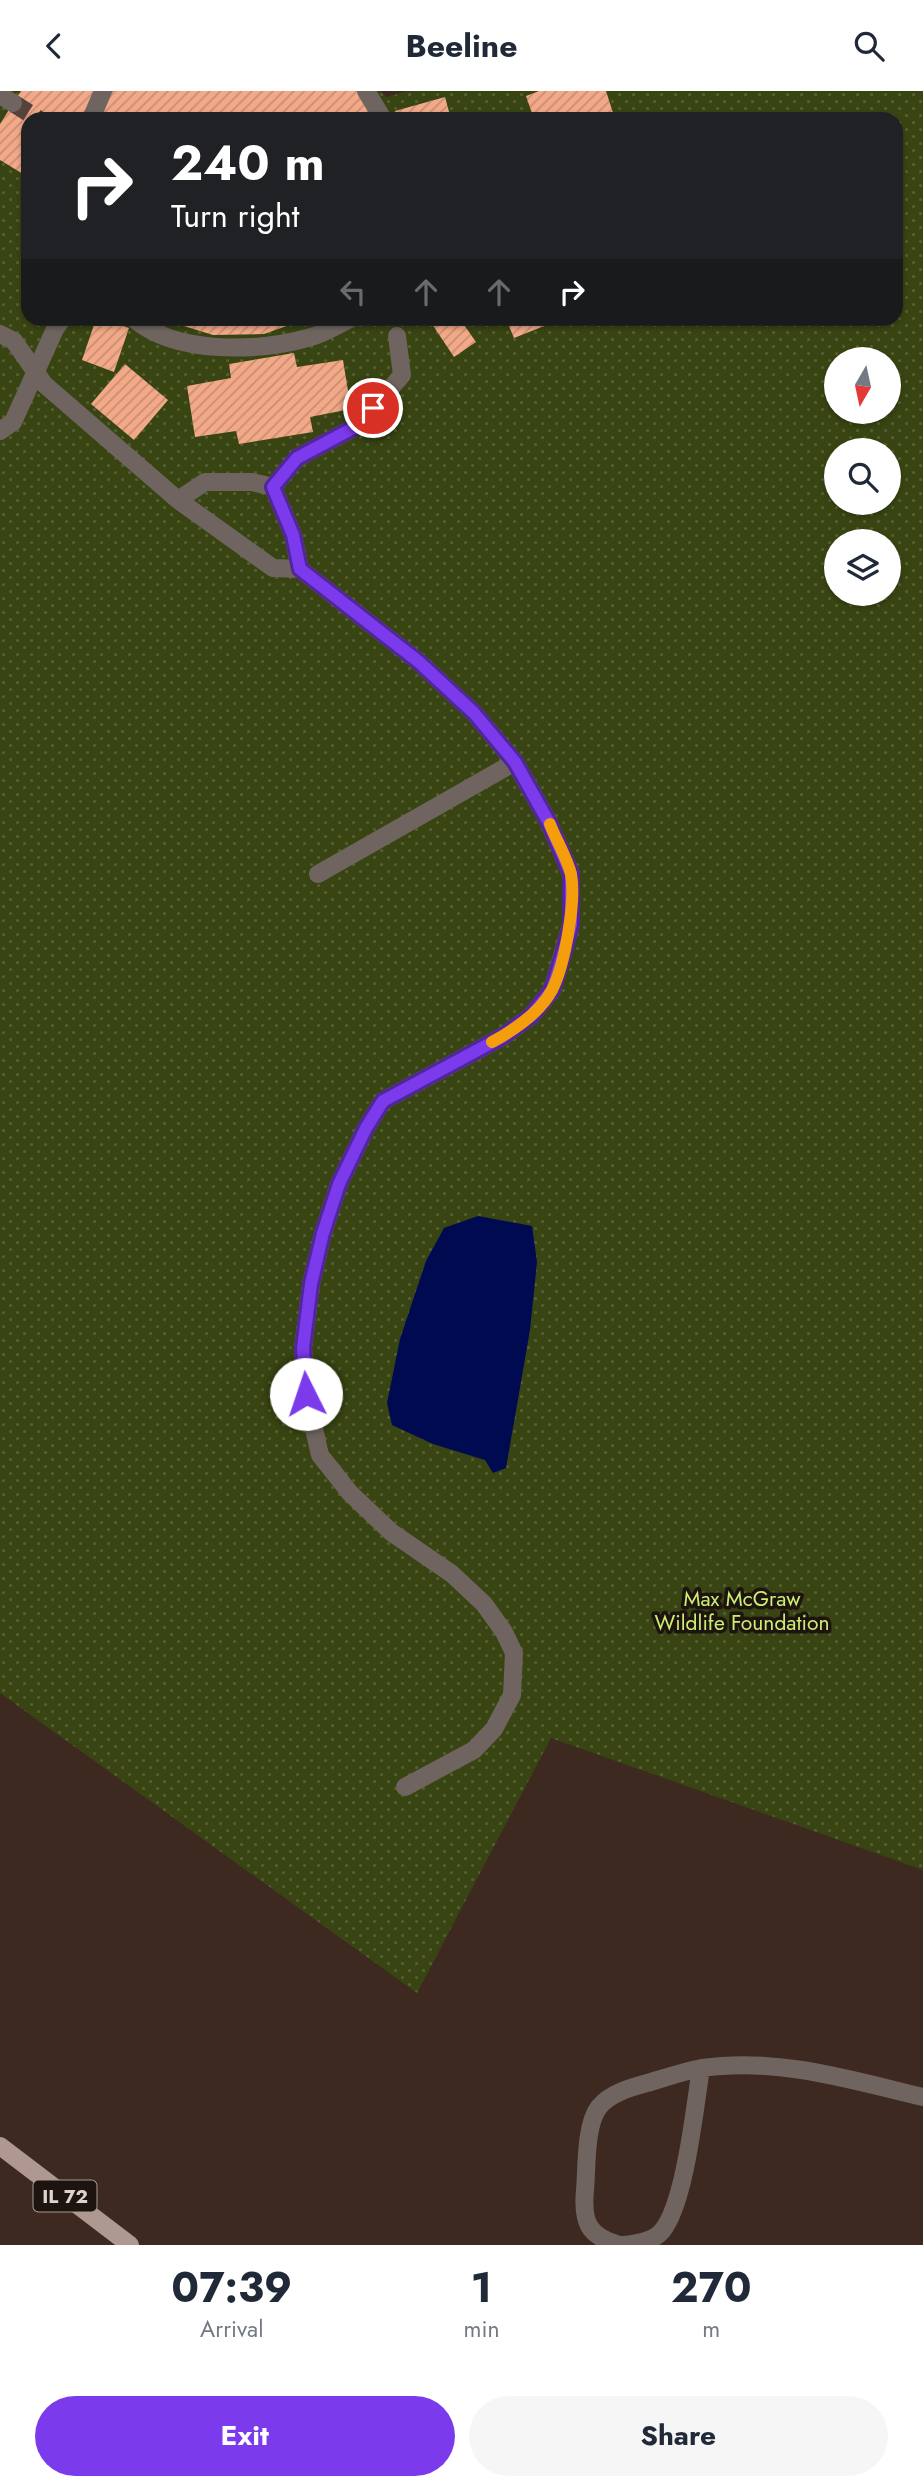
<!DOCTYPE html>
<style>
body{margin:0;font-family:Jost,sans-serif;background:#f6f6f7;color:#1f2937;height:100vh;display:flex;flex-direction:column;font-size:26px;white-space:nowrap}
*{box-sizing:border-box;margin:0}
p{font-size:23px;color:#747a83}
.icon{flex:none;width:38px;height:38px;fill:none;stroke:currentColor;stroke-width:2;stroke-linecap:round;stroke-linejoin:round}
.map{position:relative;height:2154px;overflow:hidden}
.side{display:flex;flex-direction:column;background:#fff;flex:1}
.side>*{flex:none}
.top-card{position:absolute;left:21px;top:21px;width:882px;height:214px;border-radius:21px;box-shadow:0 2px 5px #0004;background:#202124;color:#fff;overflow:hidden}
.needle{width:46px;rotate:189deg}
.tools{position:absolute;left:824px;top:256px;display:grid;gap:14px}
.tools a{display:grid;place-items:center;width:77px;height:77px;border-radius:50%;background:#fff;box-shadow:0 2px 5px #0004;font-size:35px}
.pin{position:absolute;display:grid;place-items:center;width:60px;height:60px;color:#fff;margin:-30px;border:4px solid #fff;border-radius:50%;box-shadow:0 2px 7px #0007}
.me{position:absolute;width:77px;margin:-38px;rotate:356deg;stroke-linejoin:round;filter:drop-shadow(0 0 5px #0008)}
.turn{display:flex;align-items:center;gap:24px;height:147px;padding:0 35px;font-size:32px}
.turn .icon{width:91px;height:91px;stroke-width:2.5}
.turn b{display:block;font-size:49px;line-height:60px}
.lanes{display:flex;align-items:center;height:66px;padding:0 35px;background:#0003;justify-content:center;gap:35px;direction:ltr}
.lanes .off{opacity:.35}
.eta{display:flex;justify-content:space-evenly;align-items:center;height:119px;text-align:center}
.eta b{font-size:42px;font-weight:700;line-height:49px}
.button{display:flex;gap:14px;margin-top:auto;padding:14px 35px}
.button a{flex:1;height:80px;border-radius:42px;background:#7c3aed;color:#fff;font-size:28px;font-weight:700;line-height:80px;text-align:center}
.button a+a{background:#f6f6f7;color:#1f2937}
header{display:flex;justify-content:space-between;align-items:center;height:91px;padding:0 35px;background:#fff;font-size:32px;font-weight:700}
.map>svg:first-child{display:block}
.park{fill:url(#park-dots);fill-rule:evenodd}
.water{fill:#000a51}
.building{fill:url(#building-hatch)}
.lines{fill:none;stroke-linecap:round;stroke-linejoin:round}
.minor-tunnel{stroke:#55423a;stroke-width:18;stroke-dasharray:18 9;stroke-linecap:butt}
.minor{stroke:#6f6460;stroke-width:18}
.major{stroke:#af9890;stroke-width:18}
.route-casing{stroke:#51269a;stroke-width:18}
.route{stroke:#7c3aed;stroke-width:12}
.slow{stroke:#f59e0b;stroke-width:12}
.labels{text-anchor:middle;stroke-width:7;stroke-linejoin:round;paint-order:stroke}
.shield{fill:#1d1410;stroke:#a59994;stroke-width:2}
.shield-label{font-size:19px;font-weight:bold;fill:#dfd2cc}
.park-label{font-size:21px;fill:#ccee72;stroke:#1d1410}
</style>
<header><svg class="icon" aria-label="back" viewBox="0 0 24 24"><path d="M15 5l-7 7 7 7"/></svg>Beeline<svg class="icon" aria-label="search" viewBox="0 0 24 24"><circle cx="10" cy="10" r="6"/><path d="M15 15l6 6"/></svg></header>
<div class="map">
<svg width="923" height="2154" viewBox="0 0 923 2154">
<defs>
<pattern id="park-dots" width="8" height="8" patternUnits="userSpaceOnUse" patternTransform="scale(1.75)"><rect width="8" height="8" fill="#384512"/><path d="M2 2h.1M6 6h.1" fill="none" stroke="#545f33" stroke-width="1.8" stroke-linecap="round"/></pattern>
<pattern id="building-hatch" width="6" height="6" patternUnits="userSpaceOnUse" patternTransform="scale(1.75)"><rect width="6" height="6" fill="#f3a987"/><path d="M-1 1l2-2M0 6l6-6M5 7l2-2" fill="none" stroke="#c78e74"/></pattern>
</defs>
<rect width="100%" height="100%" fill="#3d2920"/>
<!-- park -->
<path class="park" d="M0,0h380l7,6 20,-6h516v1779l-372,-132 -134,255 -417,-300zM28,28h868v200h-868zM836,268h53v52h-53zM836,359h53v52h-53zM836,450h53v52h-53z"/>
<!-- water -->
<path class="water" d="M478,1125l54,10 5,36 -7,68 -24,138 -13,5 -8,-13 -52,-16 -41,-19 -5,-22 13,-64 26,-78 18,-33z"/>
<!-- building -->
<path class="building" d="M21,0h80l-17,28h-56v58l-28,-17v-36z
M113,0h245l14,28h-276l5,-14z
M539,0h67l9,28h-81l-8,-23z
M445,6l6,22h-54l-2,-8z
M96,228h7l26,9 -15,44 -32,-12z
M161,228h145l-42,15 -51,1z
M435,228h25l16,23 -22,15 -24,-36z
M506,228h56l-48,19z
M294,262l3,14 46,-7 8,49 -41,8 3,15 -74,12 -3,-13 -41,6 -8,-51 44,-8 -2,-14z
M125,273l43,36 -34,40 -43,-36z"/>
<g class="lines">
<!-- minor-tunnel -->
<path class="minor-tunnel" d="M13,12l25,16"/>
<!-- minor -->
<path class="minor" d="M366,0l17,28
M0,4l13,8
M91,28l12,-28
M134,228c43,36 125,33 177,18 13,-3 26,-12 39,-18
M0,243l14,7 30,43 134,116 95,68 27,1 119,93 55,51 41,49 33,59 23,53v51l-19,65 -21,26 -29,21 -119,64 -17,27 -27,56 -16,49 -12,51 -8,64 3,46 14,61 30,38 41,39 61,42 32,30 20,28 10,21 -2,42 -18,34 -20,21 -69,37
M0,340l13,-9 42,-93 7,-10
M273,396l24,-29 62,-33 43,-50 -5,-39
M273,396l20,48 7,34
M178,409l27,-18h47l21,5
M318,783l197,-112
M619,2154c-31,-9 -37,-23 -34,-55 2,-22 0,-65 14,-83 12,-15 34,-20 52,-25 16,-5 34,-11 51,-14 75,-11 149,12 221,29
M623,2154c13,-1 30,-3 39,-14 23,-27 33,-125 39,-163"/>
<!-- major -->
<path class="major" d="M0,2055l130,99"/>
</g>
<g class="lines">
<defs>
<path id="route" d="M306,1303l-3,-46 8,-64 12,-51 16,-49 27,-56 17,-27 119,-64 29,-21 21,-26 11,-36 8,-29v-51l-23,-53 -33,-59 -41,-49 -55,-51 -119,-93 -7,-34 -20,-48 24,-29 62,-33 14,-17"/>
</defs>
<!-- route casing -->
<use href="#route" class="route-casing"/>
<!-- route -->
<use href="#route" class="route"/>
<!-- slow -->
<path class="slow" d="M492,951c22,-12 48,-29 60,-52 13,-26 24,-88 19,-116 -4,-16 -15,-34 -21,-50"/>
</g>
<g class="labels">
<!-- shield labels -->
<rect class="shield" x="33.5" y="2089.5" width="63" height="31" rx="5"/>
<g class="shield-label">
<text x="65" y="2112">IL 72</text>
</g>
<!-- park labels -->
<g class="park-label">
<text x="742" y="1515">Max McGraw<tspan x="742" dy="24">Wildlife Foundation</tspan></text>
</g>
</g>
</svg>
<div class="tools">
<a><svg class="needle" viewBox="-14 -14 28 28"><path d="M0-13l5 13h-10z" fill="#e53935"/><path d="M0 13l5-13h-10z" fill="#747a83"/></svg></a>
<a><svg class="icon" aria-label="search" viewBox="0 0 24 24"><circle cx="10" cy="10" r="6"/><path d="M15 15l6 6"/></svg></a>
<a><svg class="icon" aria-label="layers" viewBox="0 0 24 24"><path d="M12 4l9 5-9 5-9-5zM3 14l9 5 9-5"/></svg></a>
</div>
<div class="pin" style="left:373px;top:317px;background:#d93025"><svg class="icon" aria-label="arrive" viewBox="0 0 24 24"><path d="M6 21V4h12l-3 4 3 4H6"/></svg></div>
<svg class="me" style="left:306px;top:1303px" viewBox="-20 -20 40 40"><circle r="19" fill="#fff"/><path d="M0-13L10 11 0 6-10 11z" fill="#7c3aed"/></svg>
<div class="top-card">
<div class="turn"><svg class="icon" aria-label="right" viewBox="0 0 24 24"><path d="M7 20v-9h11M14 6l5 5-5 5"/></svg><div><b>240 m</b>Turn right</div></div>
<div class="lanes"><svg class="icon off" aria-label="left" viewBox="0 0 24 24"><path d="M17 20v-9H6M10 6l-5 5 5 5"/></svg><svg class="icon off" aria-label="ahead" viewBox="0 0 24 24"><path d="M12 20V5M6 11l6-6 6 6"/></svg><svg class="icon off" aria-label="ahead" viewBox="0 0 24 24"><path d="M12 20V5M6 11l6-6 6 6"/></svg><svg class="icon" aria-label="right" viewBox="0 0 24 24"><path d="M7 20v-9h11M14 6l5 5-5 5"/></svg></div>
</div>
</div>
<section class="side">
<div class="eta">
<div><b>07:39</b><p>Arrival</p></div>
<div><b>1</b><p>min</p></div>
<div><b>270</b><p>m</p></div>
</div>
<div class="button"><a>Exit</a><a>Share</a></div>
</section>
